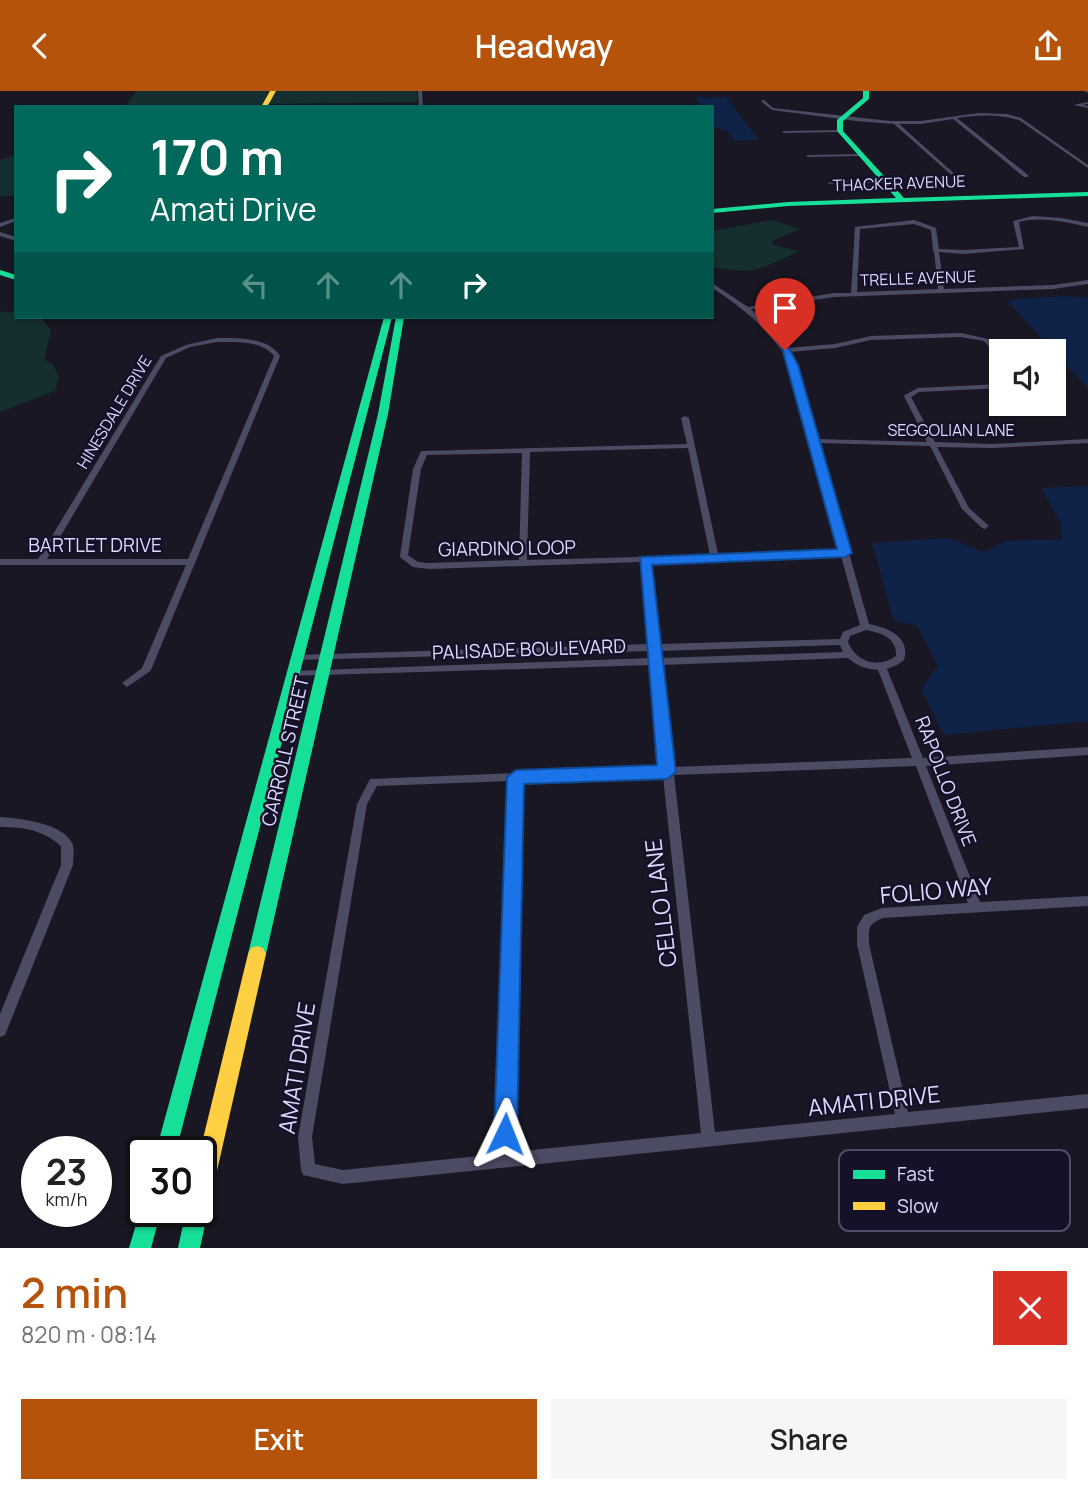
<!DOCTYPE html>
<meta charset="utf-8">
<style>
body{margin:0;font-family:Manrope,sans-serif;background:#f6f6f6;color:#222;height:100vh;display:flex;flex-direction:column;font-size:26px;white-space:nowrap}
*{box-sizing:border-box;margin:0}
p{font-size:23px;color:#767676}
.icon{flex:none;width:38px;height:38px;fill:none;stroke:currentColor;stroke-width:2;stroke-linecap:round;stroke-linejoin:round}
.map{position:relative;height:1157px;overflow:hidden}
.sheet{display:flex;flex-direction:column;background:#fff;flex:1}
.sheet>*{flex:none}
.guide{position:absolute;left:14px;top:14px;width:700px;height:214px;border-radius:0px;box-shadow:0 2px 5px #0004;background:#00695c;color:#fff;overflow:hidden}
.controls{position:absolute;left:989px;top:248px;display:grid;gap:14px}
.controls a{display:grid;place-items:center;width:77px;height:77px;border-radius:0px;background:#fff;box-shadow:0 2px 5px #0004;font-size:35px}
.speed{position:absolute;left:21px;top:1045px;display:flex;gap:14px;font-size:35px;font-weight:700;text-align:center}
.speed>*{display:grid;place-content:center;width:91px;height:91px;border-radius:50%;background:#fff;box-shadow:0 2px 5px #0004;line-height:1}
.speed small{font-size:18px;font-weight:400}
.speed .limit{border:4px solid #111;border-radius:10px;background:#fff;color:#111}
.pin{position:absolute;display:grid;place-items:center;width:60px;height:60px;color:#fff;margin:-72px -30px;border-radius:50% 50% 50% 0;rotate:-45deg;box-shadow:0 0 7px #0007}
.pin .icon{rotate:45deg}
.me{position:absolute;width:77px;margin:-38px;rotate:2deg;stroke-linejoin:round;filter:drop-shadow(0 0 5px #0008)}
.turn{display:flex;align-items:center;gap:24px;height:147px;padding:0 21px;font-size:32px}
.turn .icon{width:91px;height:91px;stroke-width:2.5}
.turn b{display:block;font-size:49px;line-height:60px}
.lanes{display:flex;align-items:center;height:66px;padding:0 21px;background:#0003;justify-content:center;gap:35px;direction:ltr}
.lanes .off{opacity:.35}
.round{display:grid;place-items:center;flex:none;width:74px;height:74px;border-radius:0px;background:#f6f6f6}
.head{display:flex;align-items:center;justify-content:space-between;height:119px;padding:0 21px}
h1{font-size:42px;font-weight:600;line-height:52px;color:#b45309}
.button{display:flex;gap:14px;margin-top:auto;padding:14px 21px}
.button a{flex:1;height:80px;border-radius:0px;background:#b45309;color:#fff;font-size:28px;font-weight:600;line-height:80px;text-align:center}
.button a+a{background:#f6f6f6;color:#222}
header{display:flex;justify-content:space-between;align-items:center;height:91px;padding:0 21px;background:#b45309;color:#fff;font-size:32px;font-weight:600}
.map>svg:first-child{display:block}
.green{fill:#152f30}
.water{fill:#0e2347}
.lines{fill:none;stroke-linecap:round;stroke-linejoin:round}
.street{fill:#4c4b64;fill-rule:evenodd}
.fast{fill:#16e098;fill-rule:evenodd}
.slow{fill:#ffcf43;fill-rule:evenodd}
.route{fill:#1a73e8;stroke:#114b97;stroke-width:2}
.labels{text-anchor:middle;stroke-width:5;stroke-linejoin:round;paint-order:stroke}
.far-street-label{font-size:16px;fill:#ddd9ff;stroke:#151129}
.street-label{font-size:19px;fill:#ddd9ff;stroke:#151129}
.near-street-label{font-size:23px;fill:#ddd9ff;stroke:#151129}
.key{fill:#151129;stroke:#514d69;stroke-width:2}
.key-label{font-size:19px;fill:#ddd9ff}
</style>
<header><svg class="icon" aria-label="back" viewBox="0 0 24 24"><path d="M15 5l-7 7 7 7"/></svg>Headway<svg class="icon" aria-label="share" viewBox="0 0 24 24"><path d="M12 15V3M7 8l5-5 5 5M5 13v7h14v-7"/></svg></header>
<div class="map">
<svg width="1088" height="1157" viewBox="0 0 1088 1157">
<rect width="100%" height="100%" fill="#181723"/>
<!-- green -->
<path class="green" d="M136,0h134l-8,14h-4l-133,2z
M276,0h141l1,11 -150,2z
M16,64v40l-16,2v-37z
M772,129l28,9 -28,12 1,4 26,6c-38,18 -42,24 -87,16v-36z
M16,220v6h24l11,13 -7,29 8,5 7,12 -4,15 -55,21v-100z"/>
<!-- water -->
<path class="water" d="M726,6l33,43 -25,1 -6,-10 -16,-4v-20h-11l-5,-9z
M1069,205l19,2v90l-80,-86 5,-3z
M1088,395v235l-144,14 -23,-46 17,-23 -21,-40 -23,-5 -22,-78 76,-5 36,14 22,-11 56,-2 -1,-14 -19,-37z"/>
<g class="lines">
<!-- street -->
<path class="street" d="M418,0h4l1,16h-4z
M1084,0h4v2z
M762,9h2l9,8 117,13h31l58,-8 28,1 14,4 67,47v3l-69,-48c-21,-6 -41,-5 -62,-2l71,57v2h-4l-71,-58 -32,5h-22l59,53 -2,2 -62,-55 -38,-3 -84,-11 -10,-8z
M1088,11v2l-5,1 5,1v2l-15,-3z
M842,39l-2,2 -56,1 -2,-1 2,-1z
M861,63l-2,2 -51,1 -2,-1 2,-1z
M886,89l-2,2 -54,2 -2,-1 2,-1z
M1033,125l28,2 27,5v4c-23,-5 -46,-11 -69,-5l5,27 -61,5 -24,-2 5,37 109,-4 35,-5v4l-35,5 -219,8 -83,12 20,19 16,20 48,-4 36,-8 90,-3 27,6 13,14v6l-2,-1 -15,-17 -23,-4 -90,3 -36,8 -46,4 7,12 21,75 110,3 -23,-46 1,-1 13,-7 83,-4v4l-82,4 -8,5 24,45 57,2 96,-5v4l-96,5 -55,-1 32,61 20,18 -4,3 -3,-1 -20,-19 -32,-63 -112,-3 51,181c19,4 42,13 35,36l-7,5 -10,4 36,89 165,-11v8l-162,11 54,136 108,-6v10l-205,12c-16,7 -14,10 -14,26l39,168 180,-18v14l-745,76 -40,-9 -2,-5 -3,-33 59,-333 13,-25 293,-12 -11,-102 -362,11 -2,-2 2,-2 3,-1 358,-13 -1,-7 -356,9 -2,-2 2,-2 3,-1 353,-11 -9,-82 -212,7 -16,-2 -12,-9 -1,-2 13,-87 8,-18 266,-7 -6,-26 4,-2 4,2 29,136 122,-4 -50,-186c-19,-33 -46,-56 -78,-76v-5l36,24 86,-14h17l4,-66 59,-7 22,8 3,21 24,1 56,-3 -6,-26zM914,133l17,6 2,19 -1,1 2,1 4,38 -81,3 3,-63zM688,357l22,107 -183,5 3,-108zM522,362l-3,107 -90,3 -11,-1 -10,-7 13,-86 6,-14zM841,465l19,69 -17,7 -3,7 -181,5 -10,-82zM866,539c16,3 31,8 30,26 -18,13 -40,6 -48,-14l2,-6zM840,554l3,7 -182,6 -1,-7zM848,567c9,8 18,11 30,12l34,88 -239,9 -12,-102zM916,675l52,137 -86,5 -18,7 -7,12v17l38,170 -180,18 -41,-357zM663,685l38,357 -189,19 9,-371zM511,690l-13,373 -155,16 -28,-6 -3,-27 55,-333 10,-18z
M16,127v3l-16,6v-4z
M0,141l16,5v4l-16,-5z
M217,247c21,0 51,-1 63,18l-129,314 -2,2 -22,15 -5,-4 20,-15 44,-103h-186v-6h38l123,-203 25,-11zM217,251c18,0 45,-2 57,14l-86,203h-141l119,-201 24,-11z
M0,726c18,1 63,6 72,26 3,5 1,16 1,22l-68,170 -5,2v-23l61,-149v-19c-18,-16 -37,-19 -61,-19z"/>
<!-- fast -->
<path class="fast" d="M863,0h6v8l-26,22v10l61,67 184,-6v4l-300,10 -76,7v-4l76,-7 108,-4 -59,-67v-11l26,-22z
M0,179l16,5v5l-16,-5z
M384,226h8l-216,834h-20z
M396,226h8l-16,97 -122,540 -3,6 -6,2 -6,-2 -3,-6 130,-540z
M201,1111l4,1 3,8 -8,37h-22l8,-37h15z
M142,1114v6h19l-10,37h-22z"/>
<!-- slow -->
<path class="slow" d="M270,0h6l-9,16h-6z
M257,855l6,2 3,6 -54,239 -3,8 -8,3 -1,-53 48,-197 3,-6z"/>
</g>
<!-- route -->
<path class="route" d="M782,257h7l9,17 54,188 -7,4 -193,8 24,207 -9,7 -143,5 -7,350 -3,8 -9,3 -8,-3 -3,-8 13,-357 9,-7 141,-5 -17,-208 197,-8z"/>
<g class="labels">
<!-- far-street labels -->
<g class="far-street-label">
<text transform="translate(899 92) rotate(-2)" y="6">THACKER AVENUE</text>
<text transform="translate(918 187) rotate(-2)" y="6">TRELLE AVENUE</text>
<text transform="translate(114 321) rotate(-59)" y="6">HINESDALE DRIVE</text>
<text x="951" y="345">SEGGOLIAN LANE</text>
</g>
<!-- street labels -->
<g class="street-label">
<text x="95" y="461">BARTLET DRIVE</text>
<text transform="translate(507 457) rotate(-1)" y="7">GIARDINO LOOP</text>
<text transform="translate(529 558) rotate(-2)" y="7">PALISADE BOULEVARD</text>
<text transform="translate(285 660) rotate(-77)" y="7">CARROLL STREET</text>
<text transform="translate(946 690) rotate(69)" y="7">RAPOLLO DRIVE</text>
</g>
<!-- near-street labels -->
<g class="near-street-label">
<text transform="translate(936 800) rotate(-5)" y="8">FOLIO WAY</text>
<text transform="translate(661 812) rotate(-97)" y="8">CELLO LANE</text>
<text transform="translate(297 977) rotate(-81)" y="8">AMATI DRIVE</text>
<text transform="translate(874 1010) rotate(-6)" y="8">AMATI DRIVE</text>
</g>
</g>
<!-- legend -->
<rect x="839" y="1059" width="231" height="81" rx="10" class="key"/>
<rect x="853" y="1079" width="32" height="9" fill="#16e098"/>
<rect x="853" y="1111" width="32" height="8" fill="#ffcf43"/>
<g class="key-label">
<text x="897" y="1090">Fast</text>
<text x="897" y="1122">Slow</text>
</g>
</svg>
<div class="controls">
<a><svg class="icon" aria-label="sound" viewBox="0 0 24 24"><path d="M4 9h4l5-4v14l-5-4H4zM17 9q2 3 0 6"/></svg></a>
</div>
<div class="speed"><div>23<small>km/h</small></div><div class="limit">30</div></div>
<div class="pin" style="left:785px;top:259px;background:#d93025"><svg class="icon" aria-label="arrive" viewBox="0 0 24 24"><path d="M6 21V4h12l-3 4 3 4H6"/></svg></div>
<svg class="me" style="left:505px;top:1043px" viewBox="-20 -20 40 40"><path d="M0-17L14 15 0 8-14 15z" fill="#1a73e8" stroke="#fff" stroke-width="4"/></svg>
<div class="guide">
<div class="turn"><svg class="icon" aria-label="right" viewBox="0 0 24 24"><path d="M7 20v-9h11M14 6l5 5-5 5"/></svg><div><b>170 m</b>Amati Drive</div></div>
<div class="lanes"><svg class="icon off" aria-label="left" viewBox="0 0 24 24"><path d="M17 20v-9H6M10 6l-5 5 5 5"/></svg><svg class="icon off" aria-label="ahead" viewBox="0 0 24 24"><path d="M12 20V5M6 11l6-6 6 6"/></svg><svg class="icon off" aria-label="ahead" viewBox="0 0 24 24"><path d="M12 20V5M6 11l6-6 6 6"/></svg><svg class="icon" aria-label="right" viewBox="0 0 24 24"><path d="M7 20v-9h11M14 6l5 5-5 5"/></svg></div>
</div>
</div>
<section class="sheet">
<div class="head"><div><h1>2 min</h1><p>820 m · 08:14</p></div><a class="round" style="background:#d93025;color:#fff"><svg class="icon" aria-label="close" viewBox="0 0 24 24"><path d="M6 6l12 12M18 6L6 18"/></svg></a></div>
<div class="button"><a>Exit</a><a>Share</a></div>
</section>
